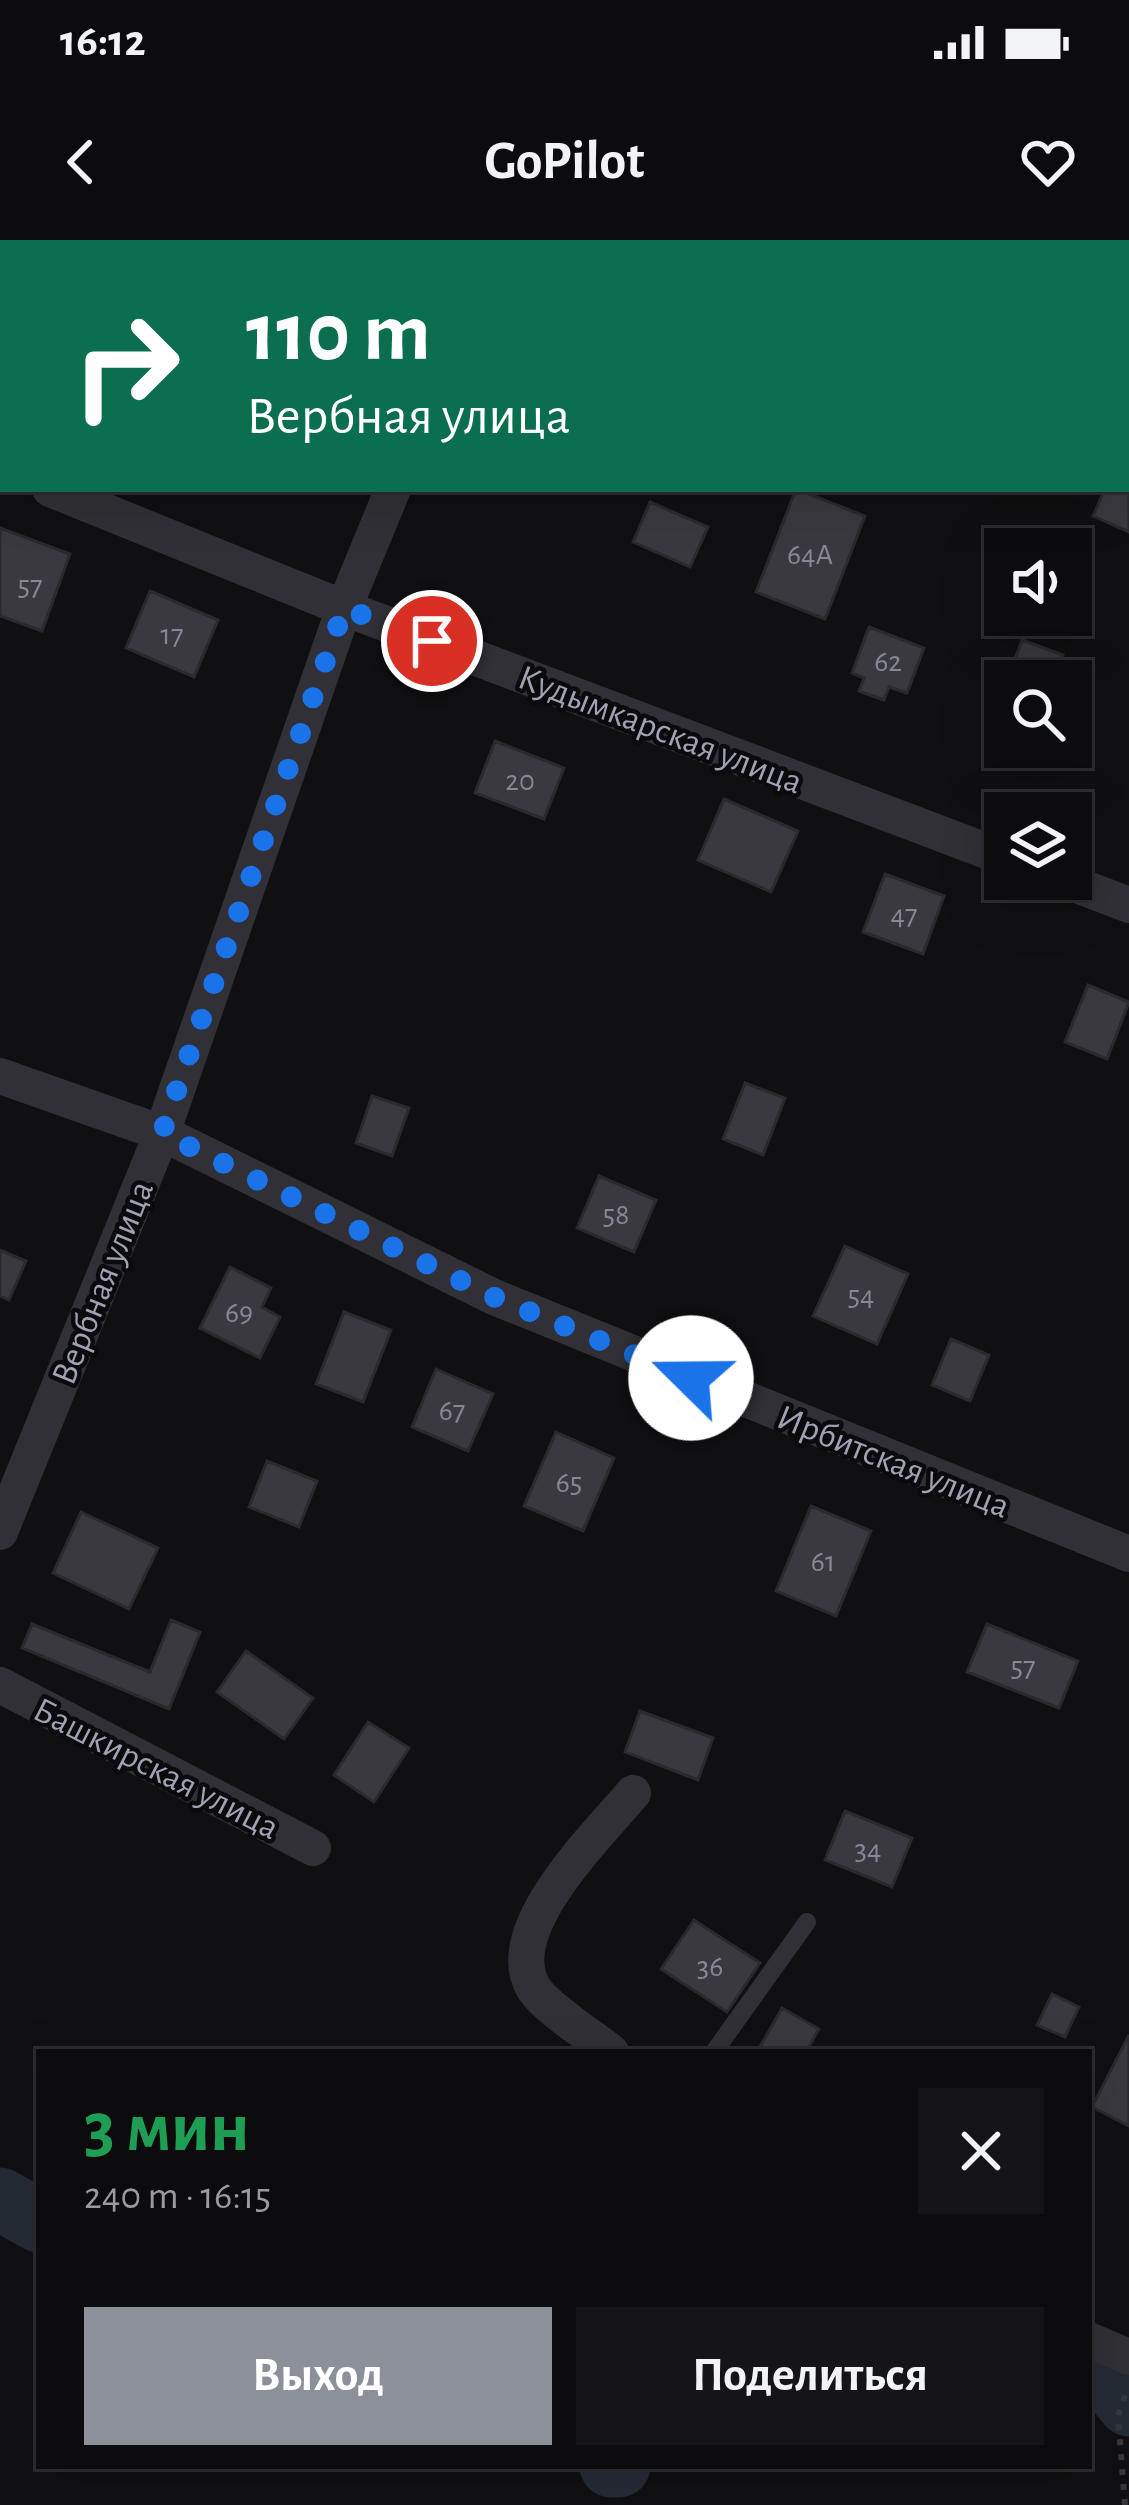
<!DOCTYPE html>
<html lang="ru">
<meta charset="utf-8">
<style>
body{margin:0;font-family:"Alegreya Sans",sans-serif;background:#151416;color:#f1f3f6;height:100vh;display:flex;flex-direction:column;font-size:45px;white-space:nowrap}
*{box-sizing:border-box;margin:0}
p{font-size:39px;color:#9a9b9d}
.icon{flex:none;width:66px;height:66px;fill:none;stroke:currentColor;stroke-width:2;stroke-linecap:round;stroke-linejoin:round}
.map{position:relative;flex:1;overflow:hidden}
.panel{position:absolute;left:36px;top:1809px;width:1056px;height:420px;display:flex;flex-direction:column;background:#0c0b0d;border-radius:0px;box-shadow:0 12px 48px #0002,0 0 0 3px #2c2b2e}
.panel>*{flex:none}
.guide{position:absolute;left:0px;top:0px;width:1131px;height:252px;box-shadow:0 12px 48px #0002,0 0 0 3px #2c2b2e;background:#0b6e4f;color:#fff;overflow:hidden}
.controls{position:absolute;left:984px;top:288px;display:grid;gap:24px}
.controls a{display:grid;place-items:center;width:108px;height:108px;border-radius:0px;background:#0c0b0d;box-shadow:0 12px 48px #0002,0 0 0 3px #2c2b2e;font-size:60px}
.pin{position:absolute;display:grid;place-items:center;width:102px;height:102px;color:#fff;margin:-51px;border:6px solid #fff;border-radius:50%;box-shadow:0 3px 12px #0007}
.me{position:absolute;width:132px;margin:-66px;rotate:292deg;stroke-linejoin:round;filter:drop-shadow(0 0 9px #0008)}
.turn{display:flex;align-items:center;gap:42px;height:252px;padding:0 48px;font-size:54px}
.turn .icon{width:156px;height:156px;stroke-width:2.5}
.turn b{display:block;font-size:84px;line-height:102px}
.round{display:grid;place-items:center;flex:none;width:126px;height:126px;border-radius:0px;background:#151416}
.headline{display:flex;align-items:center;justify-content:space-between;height:204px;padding:0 48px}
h1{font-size:72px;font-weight:700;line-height:90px;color:#1e9e55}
.cta{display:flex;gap:24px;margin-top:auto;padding:24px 48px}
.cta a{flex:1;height:138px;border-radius:0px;background:#8c9099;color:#fff;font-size:48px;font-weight:700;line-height:138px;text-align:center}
.cta a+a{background:#151416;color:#f1f3f6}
.status{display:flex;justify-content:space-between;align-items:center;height:84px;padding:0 60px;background:#0c0b0d;direction:ltr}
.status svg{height:33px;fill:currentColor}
header{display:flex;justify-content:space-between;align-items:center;height:156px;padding:0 48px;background:#0c0b0d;font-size:54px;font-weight:700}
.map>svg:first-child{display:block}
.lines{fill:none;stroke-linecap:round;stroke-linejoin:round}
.river{stroke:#252b35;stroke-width:63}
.building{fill:#3a393f;stroke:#2a292d;stroke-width:3}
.path{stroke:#36373d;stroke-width:6;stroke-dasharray:6 9;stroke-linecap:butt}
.service{stroke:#303036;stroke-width:18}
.minor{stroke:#303036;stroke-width:36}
.route{stroke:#1a73e8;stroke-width:21;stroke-dasharray:0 37.8}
.labels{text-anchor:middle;stroke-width:9;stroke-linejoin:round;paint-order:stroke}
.number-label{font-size:30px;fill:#868896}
.street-label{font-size:36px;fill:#a0a2b3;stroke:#0b0a0c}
</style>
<div class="status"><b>16:12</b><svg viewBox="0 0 49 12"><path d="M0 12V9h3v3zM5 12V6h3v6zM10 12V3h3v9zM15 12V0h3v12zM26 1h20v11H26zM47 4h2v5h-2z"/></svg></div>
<header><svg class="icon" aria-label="back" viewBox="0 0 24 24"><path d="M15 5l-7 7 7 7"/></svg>GoPilot<svg class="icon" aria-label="heart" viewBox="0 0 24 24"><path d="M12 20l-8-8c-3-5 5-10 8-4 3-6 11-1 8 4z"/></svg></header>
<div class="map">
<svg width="1129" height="2265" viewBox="0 0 1129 2265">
<rect width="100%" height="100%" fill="#100f11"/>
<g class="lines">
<!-- river -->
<path class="river" d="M0,1959l39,22
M1089,2134l13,-2 27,33
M611,2226h8"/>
</g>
<!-- building -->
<path class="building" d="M1129,246v46l-36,-16 12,-27z
M796,249l69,27 -40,103 -69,-27z
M650,262l58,25 -18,40 -57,-25z
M0,288l70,26 -28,77 -42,-15z
M150,351l68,29 -24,57 -68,-29z
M869,387l55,21 -17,45 -18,-6 -5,13 -25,-9 5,-13 -12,-5z
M1022,400l41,15 -9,26h-47z
M995,446l10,2v45l-14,-5 6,-17 -10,-3z
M495,501l69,27 -20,51 -69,-26z
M724,559l74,32 -27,61 -73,-32z
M885,634l59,22 -21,58 -60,-22z
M1088,745l41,17 -22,57 -42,-17z
M745,843l40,15 -22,57 -40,-16z
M372,856l37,12 -17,48 -36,-13z
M599,936l57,24 -22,52 -57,-24z
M845,1006l63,28 -31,70 -64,-28z
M0,1010l26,11 -17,39 -9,-4z
M230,1027l41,21 -9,19 18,10 -20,41 -60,-30z
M344,1072l47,18 -28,72 -47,-18z
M951,1099l38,16 -19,46 -38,-16z
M436,1129l57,25 -25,57 -56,-24z
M556,1192l58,26 -31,73 -59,-25z
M267,1221l50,20 -18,46 -50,-20z
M811,1266l60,25 -35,85 -60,-25z
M81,1272l77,36 -29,61 -76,-36z
M171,1380l29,12 -31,77 -147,-61 10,-24 118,48z
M987,1384l91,37 -19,47 -92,-36z
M246,1411l67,47 -29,41 -67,-47z
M640,1471l73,27 -15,42 -73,-28z
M368,1482l41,26 -35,54 -40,-27z
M845,1571l67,27 -20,49 -67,-27z
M694,1680l66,43 -33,49 -66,-43z
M1052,1754l27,13 -14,30 -28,-12z
M782,1768l37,21 -13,23h-49z
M1129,1795v91l-37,-19z"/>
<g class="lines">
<!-- path -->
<path class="path" d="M1125,2265l-7,-89 9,-26"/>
<!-- service -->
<path class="service" d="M714,1812l93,-130"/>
<!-- minor -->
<path class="minor" d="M882,0l9,3
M492,3l2,-3
M1128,90h1
M0,228l3,1
M50,249l294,119 661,250
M1061,639l68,26
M0,836l162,57 332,164 635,257
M0,1292l162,-399 182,-525 49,-119
M0,1445l313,163
M611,1812c-20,-16 -67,-45 -78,-65 -33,-58 64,-151 100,-194
M1089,2100l40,17"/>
</g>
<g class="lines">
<!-- route -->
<path class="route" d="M432,401l-88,-33 -182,525 332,164 197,81"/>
</g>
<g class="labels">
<!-- number labels -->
<g class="number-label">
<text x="810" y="324">64А</text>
<text x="30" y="355">57</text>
<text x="172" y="404">17</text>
<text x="888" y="431">62</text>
<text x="520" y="550">20</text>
<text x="904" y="684">47</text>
<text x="616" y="984">58</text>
<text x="861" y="1065">54</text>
<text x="239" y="1082">69</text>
<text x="452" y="1180">67</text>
<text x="569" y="1252">65</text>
<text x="823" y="1331">61</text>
<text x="1023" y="1436">57</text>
<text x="868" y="1619">34</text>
<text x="710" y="1736">36</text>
</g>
<!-- street labels -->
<g class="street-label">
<text transform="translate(661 488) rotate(21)" y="13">Кудымкарская улица</text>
<text transform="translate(101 1042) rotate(-68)" y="13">Вербная улица</text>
<text transform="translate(894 1220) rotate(22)" y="13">Ирбитская улица</text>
<text transform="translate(157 1527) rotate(27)" y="13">Башкирская улица</text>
</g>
</g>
</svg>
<div class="controls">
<a><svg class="icon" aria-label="sound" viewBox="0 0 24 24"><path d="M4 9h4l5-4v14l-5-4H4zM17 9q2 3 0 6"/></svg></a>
<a><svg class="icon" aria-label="search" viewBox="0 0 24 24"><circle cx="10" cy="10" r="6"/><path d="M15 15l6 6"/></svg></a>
<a><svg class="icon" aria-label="layers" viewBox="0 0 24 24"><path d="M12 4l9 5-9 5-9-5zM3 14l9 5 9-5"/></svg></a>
</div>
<div class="pin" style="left:432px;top:401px;background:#d93025"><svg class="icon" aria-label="arrive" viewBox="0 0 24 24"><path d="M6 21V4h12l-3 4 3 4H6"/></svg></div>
<svg class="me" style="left:691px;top:1138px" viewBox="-20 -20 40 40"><circle r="19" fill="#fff"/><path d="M0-13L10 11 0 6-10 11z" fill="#1a73e8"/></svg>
<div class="guide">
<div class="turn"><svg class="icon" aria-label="right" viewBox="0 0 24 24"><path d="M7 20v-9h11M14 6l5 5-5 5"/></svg><div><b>110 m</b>Вербная улица</div></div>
</div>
<section class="panel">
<div class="headline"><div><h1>3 мин</h1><p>240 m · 16:15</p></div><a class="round"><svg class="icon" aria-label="close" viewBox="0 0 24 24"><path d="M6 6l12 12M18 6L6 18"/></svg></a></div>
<div class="cta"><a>Выход</a><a>Поделиться</a></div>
</section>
</div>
